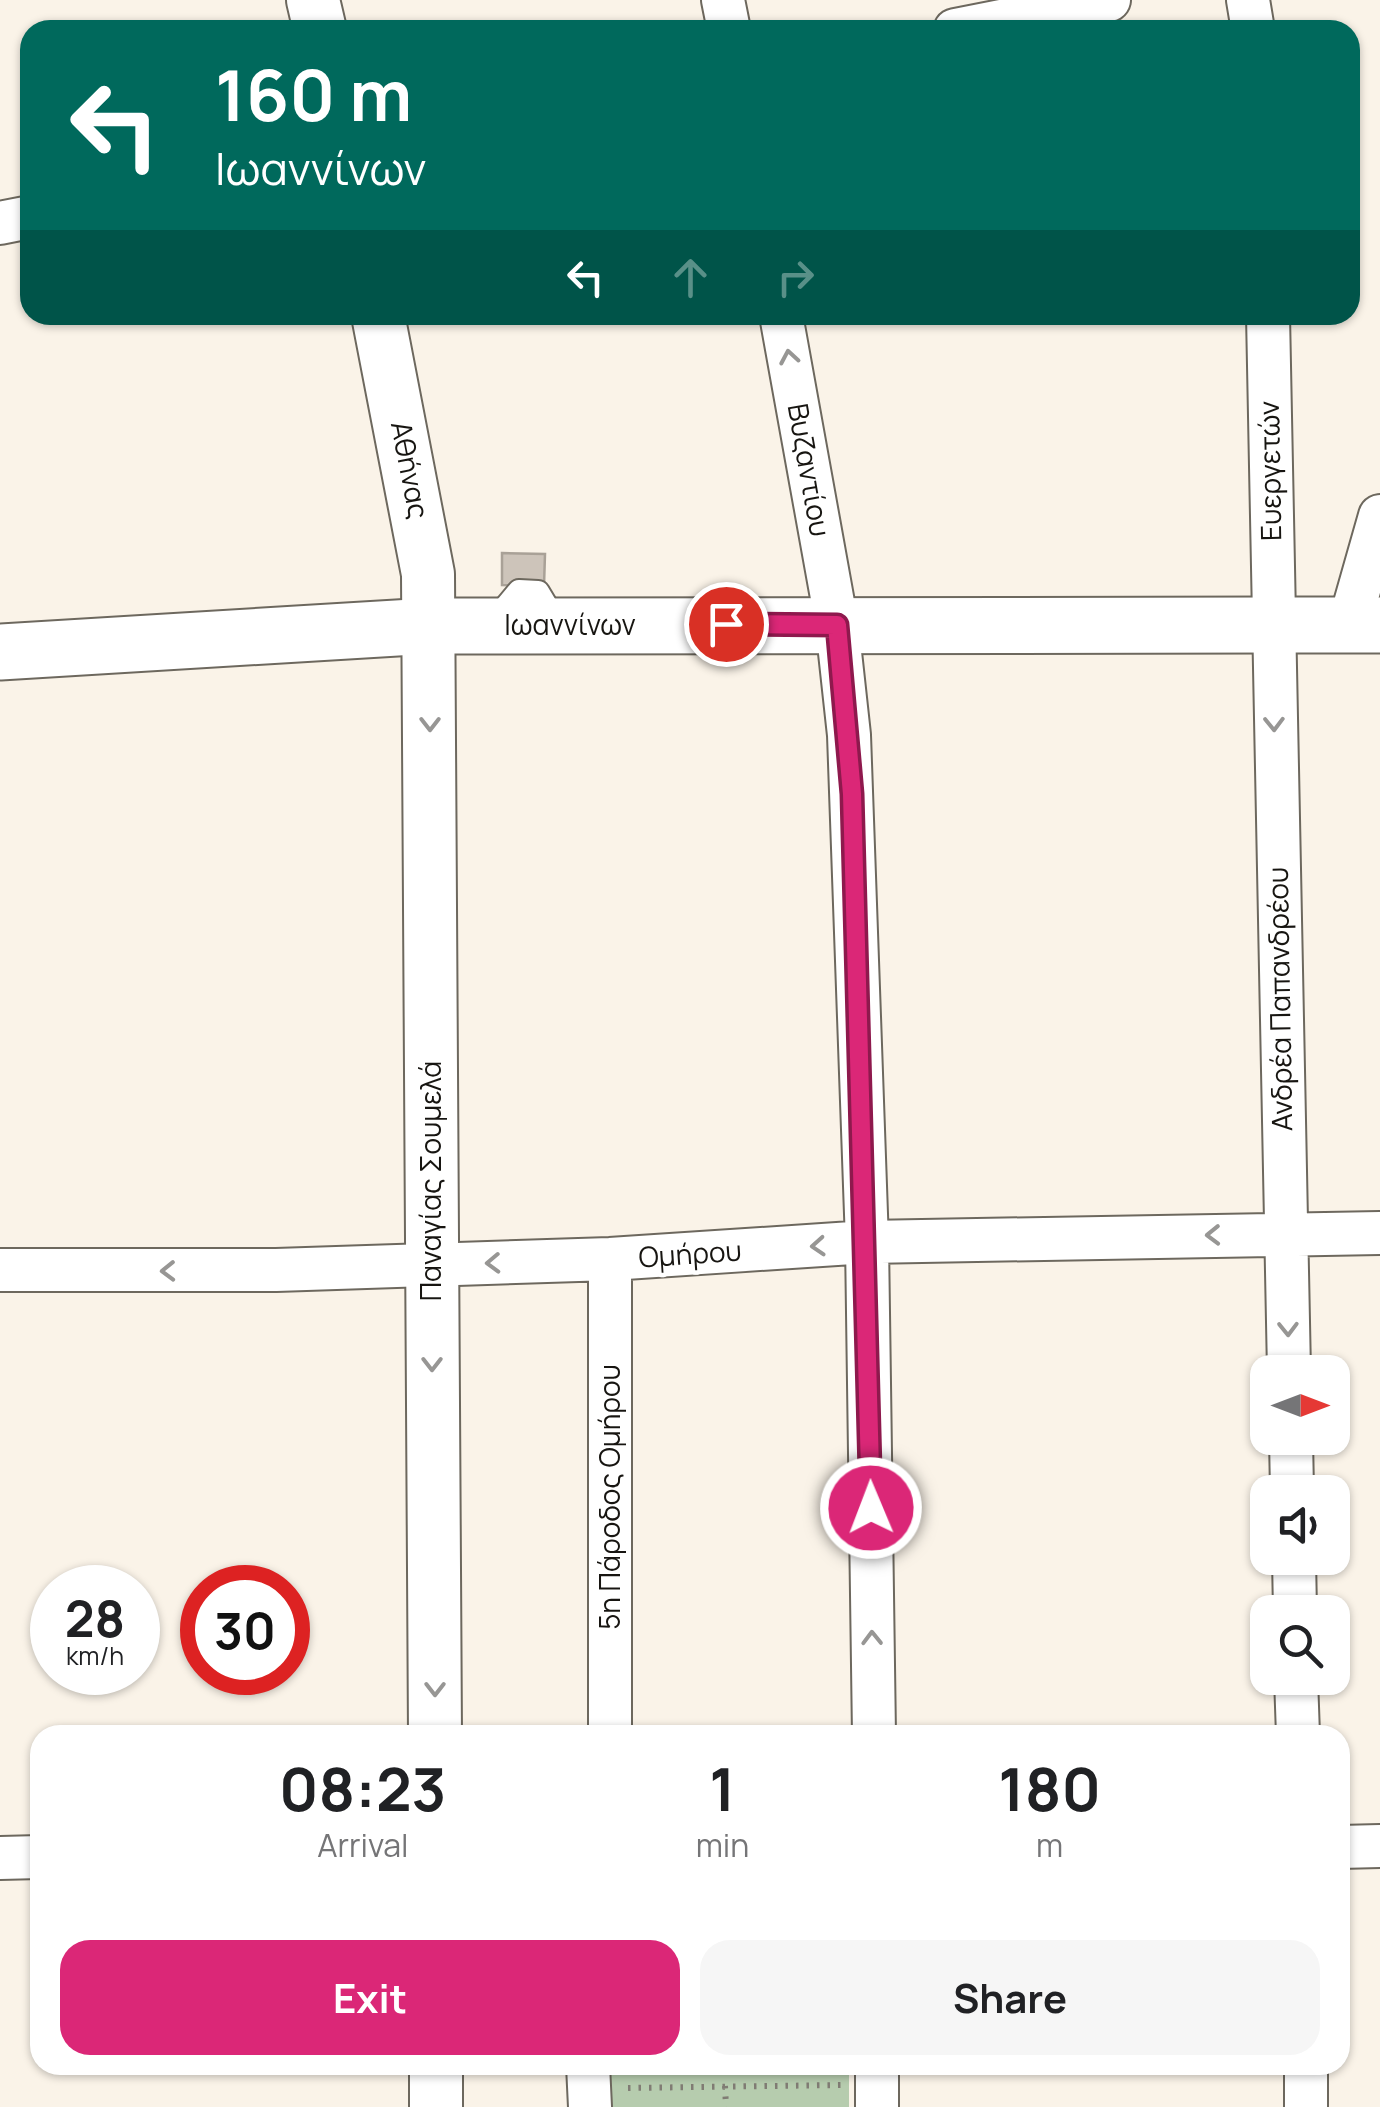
<!DOCTYPE html>
<meta charset="utf-8">
<style>
body{margin:0;font-family:Manrope,sans-serif;background:#f6f6f6;color:#202124;height:100vh;display:flex;flex-direction:column;font-size:38px;white-space:nowrap}
*{box-sizing:border-box;margin:0}
p{font-size:32px;color:#757577}
.icon{flex:none;width:55px;height:55px;fill:none;stroke:currentColor;stroke-width:2;stroke-linecap:round;stroke-linejoin:round}
.map{position:relative;flex:1;overflow:hidden}
.sheet{position:absolute;left:30px;top:1725px;width:1320px;height:350px;display:flex;flex-direction:column;background:#fff;border-radius:30px;box-shadow:0 2px 8px #0004}
.sheet>*{flex:none}
.guide{position:absolute;left:20px;top:20px;width:1340px;height:305px;border-radius:30px;box-shadow:0 2px 8px #0004;background:#00695c;color:#fff;overflow:hidden}
.needle{width:65px;rotate:90deg}
.fabs{position:absolute;left:1250px;top:1355px;display:grid;gap:20px}
.fabs a{display:grid;place-items:center;width:100px;height:100px;border-radius:20px;background:#fff;box-shadow:0 2px 8px #0004;font-size:50px}
.speed{position:absolute;left:30px;top:1565px;display:flex;gap:20px;font-size:50px;font-weight:700;text-align:center}
.speed>*{display:grid;place-content:center;width:130px;height:130px;border-radius:50%;background:#fff;box-shadow:0 2px 8px #0004;line-height:1}
.speed small{font-size:25px;font-weight:400}
.speed .limit{border:15px solid #d22;background:#fff;color:#111}
.pin{position:absolute;display:grid;place-items:center;width:85px;height:85px;color:#fff;margin:-42px;border:5px solid #fff;border-radius:50%;box-shadow:0 2px 10px #0007}
.me{position:absolute;width:110px;margin:-55px;rotate:359deg;stroke-linejoin:round;filter:drop-shadow(0 0 8px #0008)}
.turn{display:flex;align-items:center;gap:35px;height:210px;padding:0 30px;font-size:45px}
.turn .icon{width:130px;height:130px;stroke-width:2.5}
.turn b{display:block;font-size:70px;line-height:85px}
.lanes{display:flex;align-items:center;height:95px;padding:0 30px;background:#0003;justify-content:center;gap:50px;direction:ltr}
.lanes .off{opacity:.35}
.eta{display:flex;justify-content:space-evenly;align-items:center;height:170px;text-align:center}
.eta b{font-size:60px;font-weight:700;line-height:70px}
.cta{display:flex;gap:20px;margin-top:auto;padding:20px 30px}
.cta a{flex:1;height:115px;border-radius:30px;background:#db2777;color:#fff;font-size:40px;font-weight:700;line-height:115px;text-align:center}
.cta a+a{background:#f6f6f6;color:#202124}
.map>svg:first-child{display:block}
.green{fill:#b6ccae}
.building{fill:#cdc4ba;stroke:#a9a197;stroke-width:2.5}
.lines{fill:none;stroke-linecap:round;stroke-linejoin:round}
.service-casing{stroke:#6d685e;stroke-width:26}
.minor-casing{stroke:#6d685e;stroke-width:46}
.tertiary-casing{stroke:#6d685e;stroke-width:56}
.secondary-casing{stroke:#6d685e;stroke-width:59}
.path{stroke:#807c74;stroke-width:6;stroke-dasharray:2.5 8;stroke-linecap:butt}
.service{stroke:#fff;stroke-width:22}
.minor{stroke:#fff;stroke-width:42}
.tertiary{stroke:#fff;stroke-width:52}
.secondary{stroke:#fff;stroke-width:55}
.oneway{stroke:#979694}
.route-casing{stroke:#8e194d;stroke-width:25}
.route{stroke:#db2777;stroke-width:18}
.labels{text-anchor:middle;stroke-width:9;stroke-linejoin:round;paint-order:stroke}
.street-label{font-size:28px;fill:#171511;stroke:#fff}
</style>
<div class="map">
<svg width="1380" height="2107" viewBox="0 0 1380 2107">
<rect width="100%" height="100%" fill="#faf3e8"/>
<!-- green -->
<path class="green" d="M849,2073v34h-240l-1,-32z"/>
<!-- building -->
<path class="building" d="M502,553l43,1 -1,32 -42,-1z"/>
<g class="lines">
<defs>
<path id="service" d="M494,621l25,-30 19,1 18,30"/>
<path id="minor" d="M723,0l6,30
M1248,0l5,30
M955,30l154,-30
M0,223l30,-6
M781,315l56,310 12,110 18,507 7,493
M1268,315l21,1057
M1349,625l31,-109
M610,1259v476
M0,1270h276l334,-11 257,-17 513,-9
M1291,1438l1,54
M1294,1558l1,54
M1296,1678l2,57
M1340,1847l40,-1
M0,1858l40,-1
M588,2065l2,42
M877,2065v42
M1306,2065v42"/>
<path id="tertiary" d="M313,0l7,30
M378,315l50,259 7,1161
M436,2065v42"/>
<path id="secondary" d="M0,652l430,-26 950,-1"/>
</defs>
<!-- service casing -->
<use href="#service" class="service-casing"/>
<!-- minor casing -->
<use href="#minor" class="minor-casing"/>
<!-- tertiary casing -->
<use href="#tertiary" class="tertiary-casing"/>
<!-- secondary casing -->
<use href="#secondary" class="secondary-casing"/>
<!-- path -->
<path class="path" d="M725,2086l1,21
M628,2088l213,-3"/>
<!-- service -->
<use href="#service" class="service"/>
<!-- minor -->
<use href="#minor" class="minor"/>
<!-- tertiary -->
<use href="#tertiary" class="tertiary"/>
<!-- secondary -->
<use href="#secondary" class="secondary"/>
</g>
<!-- one-way arrows -->
<defs><path id="oneway-chevron" d="M-2-3.5L2.5 0L-2 3.5" fill="none" stroke-width="1.6" stroke-linecap="round" stroke-linejoin="round" transform="scale(2.5)"/></defs>
<g class="oneway">
<use href="#oneway-chevron" transform="translate(789 357) rotate(-100)"/>
<use href="#oneway-chevron" transform="translate(430 724) rotate(90)"/>
<use href="#oneway-chevron" transform="translate(1274 724) rotate(89)"/>
<use href="#oneway-chevron" transform="translate(1213 1235) rotate(179)"/>
<use href="#oneway-chevron" transform="translate(818 1246) rotate(176)"/>
<use href="#oneway-chevron" transform="translate(493 1263) rotate(178)"/>
<use href="#oneway-chevron" transform="translate(168 1271) rotate(179)"/>
<use href="#oneway-chevron" transform="translate(1288 1329) rotate(89)"/>
<use href="#oneway-chevron" transform="translate(432 1364) rotate(90)"/>
<use href="#oneway-chevron" transform="translate(872 1638) rotate(-91)"/>
<use href="#oneway-chevron" transform="translate(435 1689) rotate(90)"/>
</g>
<g class="lines">
<defs>
<path id="route" d="M726,624l111,1 15,169 19,714"/>
</defs>
<!-- route casing -->
<use href="#route" class="route-casing"/>
<!-- route -->
<use href="#route" class="route"/>
</g>
<g class="labels">
<!-- street labels -->
<g class="street-label">
<text transform="translate(410 470) rotate(79)" y="10">Αθήνας</text>
<text transform="translate(809 470) rotate(80)" y="10">Βυζαντίου</text>
<text transform="translate(1270 471) rotate(-91)" y="10">Ευεργετών</text>
<text x="570" y="635">Ιωαννίνων</text>
<text transform="translate(1280 999) rotate(-91)" y="10">Ανδρέα Παπανδρέου</text>
<text transform="translate(431 1181) rotate(-90)" y="10">Παναγίας Σουμελά</text>
<text transform="translate(690 1254) rotate(-4)" y="10">Ομήρου</text>
<text transform="translate(610 1497) rotate(-90)" y="10">5η Πάροδος Ομήρου</text>
</g>
</g>
</svg>
<div class="fabs">
<a><svg class="needle" viewBox="-14 -14 28 28"><path d="M0-13l5 13h-10z" fill="#e53935"/><path d="M0 13l5-13h-10z" fill="#757577"/></svg></a>
<a><svg class="icon" aria-label="sound" viewBox="0 0 24 24"><path d="M4 9h4l5-4v14l-5-4H4zM17 9q2 3 0 6"/></svg></a>
<a><svg class="icon" aria-label="search" viewBox="0 0 24 24"><circle cx="10" cy="10" r="6"/><path d="M15 15l6 6"/></svg></a>
</div>
<div class="speed"><div>28<small>km/h</small></div><div class="limit">30</div></div>
<div class="pin" style="left:726px;top:624px;background:#d93025"><svg class="icon" aria-label="arrive" viewBox="0 0 24 24"><path d="M6 21V4h12l-3 4 3 4H6"/></svg></div>
<svg class="me" style="left:871px;top:1508px" viewBox="-20 -20 40 40"><circle r="17" fill="#db2777" stroke="#fff" stroke-width="3"/><path d="M0-11L8 9 0 5-8 9z" fill="#fff"/></svg>
<div class="guide">
<div class="turn"><svg class="icon" aria-label="left" viewBox="0 0 24 24"><path d="M17 20v-9H6M10 6l-5 5 5 5"/></svg><div><b>160 m</b>Ιωαννίνων</div></div>
<div class="lanes"><svg class="icon" aria-label="left" viewBox="0 0 24 24"><path d="M17 20v-9H6M10 6l-5 5 5 5"/></svg><svg class="icon off" aria-label="ahead" viewBox="0 0 24 24"><path d="M12 20V5M6 11l6-6 6 6"/></svg><svg class="icon off" aria-label="right" viewBox="0 0 24 24"><path d="M7 20v-9h11M14 6l5 5-5 5"/></svg></div>
</div>
<section class="sheet">
<div class="eta">
<div><b>08:23</b><p>Arrival</p></div>
<div><b>1</b><p>min</p></div>
<div><b>180</b><p>m</p></div>
</div>
<div class="cta"><a>Exit</a><a>Share</a></div>
</section>
</div>
